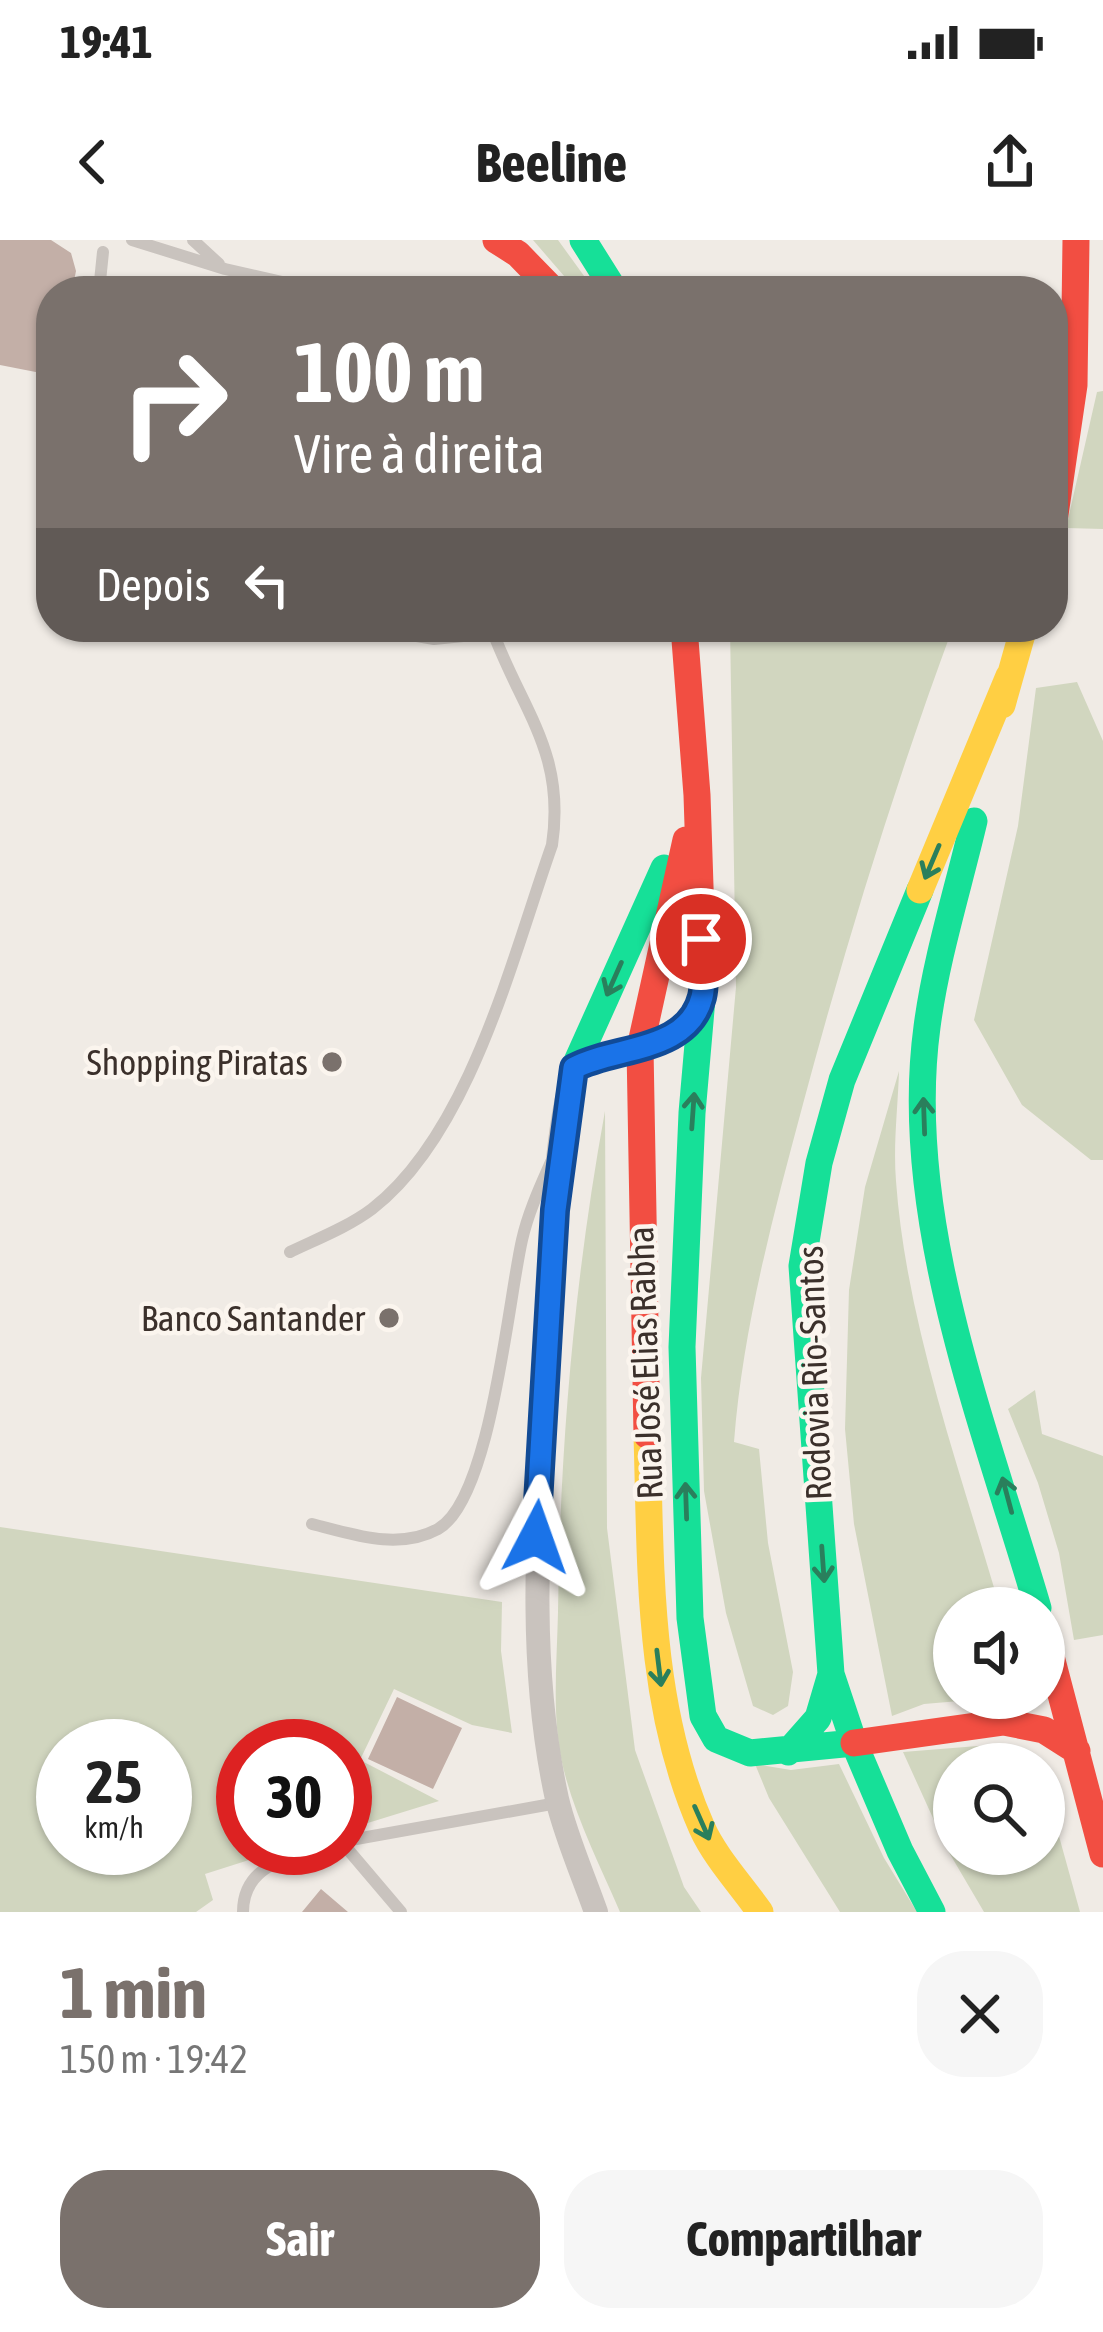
<!DOCTYPE html>
<html lang="pt">
<meta charset="utf-8">
<style>
body{margin:0;font-family:"Asap Condensed",sans-serif;background:#f6f6f6;color:#222;height:100vh;display:flex;flex-direction:column;font-size:45px;white-space:nowrap}
*{box-sizing:border-box;margin:0}
p{font-size:39px;color:#767676}
.icon{flex:none;width:66px;height:66px;fill:none;stroke:currentColor;stroke-width:2;stroke-linecap:round;stroke-linejoin:round}
.map{position:relative;height:1672px;overflow:hidden}
.panel{display:flex;flex-direction:column;background:#fff;flex:1}
.panel>*{flex:none}
.top-card{position:absolute;left:36px;top:36px;width:1032px;height:366px;border-radius:48px;box-shadow:0 3px 9px #0004;background:#7a716c;color:#fff;overflow:hidden}
.controls{position:absolute;left:933px;top:1347px;display:grid;gap:24px}
.controls a{display:grid;place-items:center;width:132px;height:132px;border-radius:50%;background:#fff;box-shadow:0 3px 9px #0004;font-size:60px}
.speed{position:absolute;left:36px;top:1479px;display:flex;gap:24px;font-size:60px;font-weight:700;text-align:center}
.speed>*{display:grid;place-content:center;width:156px;height:156px;border-radius:50%;background:#fff;box-shadow:0 3px 9px #0004;line-height:1}
.speed small{font-size:30px;font-weight:400}
.speed .limit{border:18px solid #d22;background:#fff;color:#111}
.pin{position:absolute;display:grid;place-items:center;width:102px;height:102px;color:#fff;margin:-51px;border:6px solid #fff;border-radius:50%;box-shadow:0 3px 12px #0007}
.me{position:absolute;width:132px;margin:-66px;rotate:4deg;stroke-linejoin:round;filter:drop-shadow(0 0 9px #0008)}
.turn{display:flex;align-items:center;gap:42px;height:252px;padding:0 60px;font-size:54px}
.turn .icon{width:156px;height:156px;stroke-width:2.5}
.turn b{display:block;font-size:84px;line-height:102px}
.then{display:flex;align-items:center;height:114px;padding:0 60px;background:#0003;gap:24px;font-size:45px}
.round{display:grid;place-items:center;flex:none;width:126px;height:126px;border-radius:48px;background:#f6f6f6}
.summary{display:flex;align-items:center;justify-content:space-between;height:204px;padding:0 60px}
h1{font-size:72px;font-weight:700;line-height:90px;color:#7a716c}
.button{display:flex;gap:24px;margin-top:auto;padding:24px 60px}
.button a{flex:1;height:138px;border-radius:48px;background:#7a716c;color:#fff;font-size:48px;font-weight:700;line-height:138px;text-align:center}
.button a+a{background:#f6f6f6;color:#222}
.status{display:flex;justify-content:space-between;align-items:center;height:84px;padding:0 60px;background:#fff;direction:ltr}
.status svg{height:33px;fill:currentColor}
header{display:flex;justify-content:space-between;align-items:center;height:156px;padding:0 60px;background:#fff;font-size:54px;font-weight:700}
.map>svg:first-child{display:block}
.green{fill:#d1d6bf;fill-rule:evenodd}
.building{fill:#c3afa7}
.lines{fill:none;stroke-linecap:round;stroke-linejoin:round}
.lane{stroke:#c9c3be;stroke-width:12}
.street{stroke:#c9c3be;stroke-width:24}
.fast{stroke:#16e098;stroke-width:27}
.slow{stroke:#ffcf43;stroke-width:27}
.jam{stroke:#f24e42;stroke-width:27}
.oneway{stroke:#2a7f5c}
.route-casing{stroke:#114b97;stroke-width:30}
.route{stroke:#1a73e8;stroke-width:21}
.poi-dot{fill:#7a716c;stroke:#fbf5ee;stroke-width:4.5}
.labels{text-anchor:middle;stroke-width:9;stroke-linejoin:round;paint-order:stroke}
.poi-label{font-size:36px;fill:#3b302b;stroke:#fbf5ee;text-anchor:end}
.street-label{font-size:36px;fill:#3b302b;stroke:#fbf5ee}
</style>
<div class="status"><b>19:41</b><svg viewBox="0 0 49 12"><path d="M0 12V9h3v3zM5 12V6h3v6zM10 12V3h3v9zM15 12V0h3v12zM26 1h20v11H26zM47 4h2v5h-2z"/></svg></div>
<header><svg class="icon" aria-label="back" viewBox="0 0 24 24"><path d="M15 5l-7 7 7 7"/></svg>Beeline<svg class="icon" aria-label="share" viewBox="0 0 24 24"><path d="M12 15V3M7 8l5-5 5 5M5 13v7h14v-7"/></svg></header>
<div class="map">
<svg width="1103" height="1672" viewBox="0 0 1103 1672">
<rect width="100%" height="100%" fill="#f0ebe5"/>
<!-- green -->
<path class="green" d="M533,0h25l37,51h-18z
M1103,151v138l-37,-1 31,-136z
M730,387h223c-58,157 -107,316 -150,477 -30,112 -60,223 -69,338l25,7 9,94 25,129 -5,34 -15,9 -20,-9 -27,-93 -22,-122 -3,-113 35,-391z
M1077,442l26,59v419h-12l-69,-55 -48,-85 44,-194 18,-138z
M899,831c-1,36 -6,74 -3,110 10,141 65,292 104,427h-46v90h41l-71,6 -32,12 -38,-192 -9,-95 4,-139 16,-103z
M605,871l2,417 28,222 49,137 17,25h-81c-21,-49 -48,-101 -59,-154 -9,-47 -4,-98 -3,-146 2,-168 17,-337 47,-501z
M1035,1150l7,44 61,22v179l-29,5 -15,-87 -21,-70 -30,-74z
M0,1287l502,75 -1,49 11,82 -40,-8 -78,-36 -34,71 79,41 -94,29v-84h-102v102h44l-82,26 8,26 -17,12h-196zM63,1506h102v102h-102z
M990,1505l27,10 9,9h-72v90h90v-72l36,130h-96l-37,-63 -44,-97z
M755,1524l36,6 48,-6 45,94 33,54h-77l-71,-114z"/>
<!-- building -->
<path class="building" d="M0,0h51l20,13 5,18 -4,20h-21v84l-51,-10z
M397,1457l65,31 -29,61 -65,-30z
M321,1649l27,23h-46z"/>
<g class="lines">
<!-- lane -->
<path class="lane" d="M132,0l93,29 97,22
M193,0l26,24
M99,51l4,-39
M366,387l68,12 29,-3 9,-9
M290,1012c27,-13 58,-25 82,-43 98,-76 140,-251 180,-364 14,-94 -31,-135 -61,-218
M312,1284c40,10 86,27 126,5 53,-30 70,-228 84,-289 6,-27 18,-53 29,-78
M345,1601l212,-38
M345,1606l56,66
M243,1672c0,-41 34,-51 67,-64"/>
<!-- street -->
<path class="street" d="M596,1672c-13,-37 -30,-75 -39,-113 -34,-155 -15,-310 -7,-466 4,-88 1,-180 24,-265l21,-11 45,-9"/>
<!-- fast -->
<path class="fast" d="M583,0l32,51
M974,581c-16,68 -38,137 -47,206 -26,191 58,400 111,581
M920,650l-78,190 -23,83 -17,103 29,408 23,69 46,108 32,61
M702,707l1,40 -11,126 -10,234 8,271 13,98 13,23 34,14 104,-10
M574,828l90,-200
M788,1512l30,-34 13,-44"/>
<!-- slow -->
<path class="slow" d="M1002,465l22,-78
M920,650l89,-214
M647,1195c4,132 0,269 55,393 13,29 39,57 58,84"/>
<!-- jam -->
<path class="jam" d="M496,0l22,14 36,37
M1053,288l21,-143 2,-145
M684,387l13,168 5,152
M647,1195l-7,-387 46,-208
M1044,1390l59,224
M854,1503l150,-21 40,8 33,21"/>
</g>
<!-- one-way arrows -->
<defs><path id="oneway-shaft" d="M-6 0H5M1.5-3L5.5 0L1.5 3" fill="none" stroke-width="1.6" stroke-linecap="round" stroke-linejoin="round" transform="scale(3)"/></defs>
<g class="oneway">
<use href="#oneway-shaft" transform="translate(932 622) rotate(113)"/>
<use href="#oneway-shaft" transform="translate(614 739) rotate(114)"/>
<use href="#oneway-shaft" transform="translate(693 871) rotate(-86)"/>
<use href="#oneway-shaft" transform="translate(924 876) rotate(-92)"/>
<use href="#oneway-shaft" transform="translate(1007 1255) rotate(-105)"/>
<use href="#oneway-shaft" transform="translate(686 1261) rotate(-92)"/>
<use href="#oneway-shaft" transform="translate(823 1324) rotate(86)"/>
<use href="#oneway-shaft" transform="translate(659 1428) rotate(83)"/>
<use href="#oneway-shaft" transform="translate(702 1583) rotate(66)"/>
</g>
<g class="lines">
<defs>
<path id="route" d="M536,1297l19,-327 19,-142c41,-22 114,-15 128,-71 4,-17 0,-40 -1,-58"/>
</defs>
<!-- route casing -->
<use href="#route" class="route-casing"/>
<!-- route -->
<use href="#route" class="route"/>
</g>
<!-- markers -->
<g class="poi-dot">
<circle cx="332" cy="822" r="12"/>
<circle cx="389" cy="1078" r="12"/>
</g>
<g class="labels">
<!-- poi labels -->
<g class="poi-label">
<text x="308" y="835">Shopping Piratas</text>
<text x="365" y="1091">Banco Santander</text>
</g>
<!-- street labels -->
<g class="street-label">
<text transform="translate(645 1123) rotate(-92)" y="13">Rua José Elias Rabha</text>
<text transform="translate(814 1133) rotate(-92)" y="13">Rodovia Rio-Santos</text>
</g>
</g>
</svg>
<div class="controls">
<a><svg class="icon" aria-label="sound" viewBox="0 0 24 24"><path d="M4 9h4l5-4v14l-5-4H4zM17 9q2 3 0 6"/></svg></a>
<a><svg class="icon" aria-label="search" viewBox="0 0 24 24"><circle cx="10" cy="10" r="6"/><path d="M15 15l6 6"/></svg></a>
</div>
<div class="speed"><div>25<small>km/h</small></div><div class="limit">30</div></div>
<div class="pin" style="left:701px;top:699px;background:#d93025"><svg class="icon" aria-label="arrive" viewBox="0 0 24 24"><path d="M6 21V4h12l-3 4 3 4H6"/></svg></div>
<svg class="me" style="left:536px;top:1297px" viewBox="-20 -20 40 40"><path d="M0-17L14 15 0 8-14 15z" fill="#1a73e8" stroke="#fff" stroke-width="4"/></svg>
<div class="top-card">
<div class="turn"><svg class="icon" aria-label="right" viewBox="0 0 24 24"><path d="M7 20v-9h11M14 6l5 5-5 5"/></svg><div><b>100 m</b>Vire à direita</div></div>
<div class="then">Depois<svg class="icon" aria-label="left" viewBox="0 0 24 24"><path d="M17 20v-9H6M10 6l-5 5 5 5"/></svg></div>
</div>
</div>
<section class="panel">
<div class="summary"><div><h1>1 min</h1><p>150 m · 19:42</p></div><a class="round"><svg class="icon" aria-label="close" viewBox="0 0 24 24"><path d="M6 6l12 12M18 6L6 18"/></svg></a></div>
<div class="button"><a>Sair</a><a>Compartilhar</a></div>
</section>
